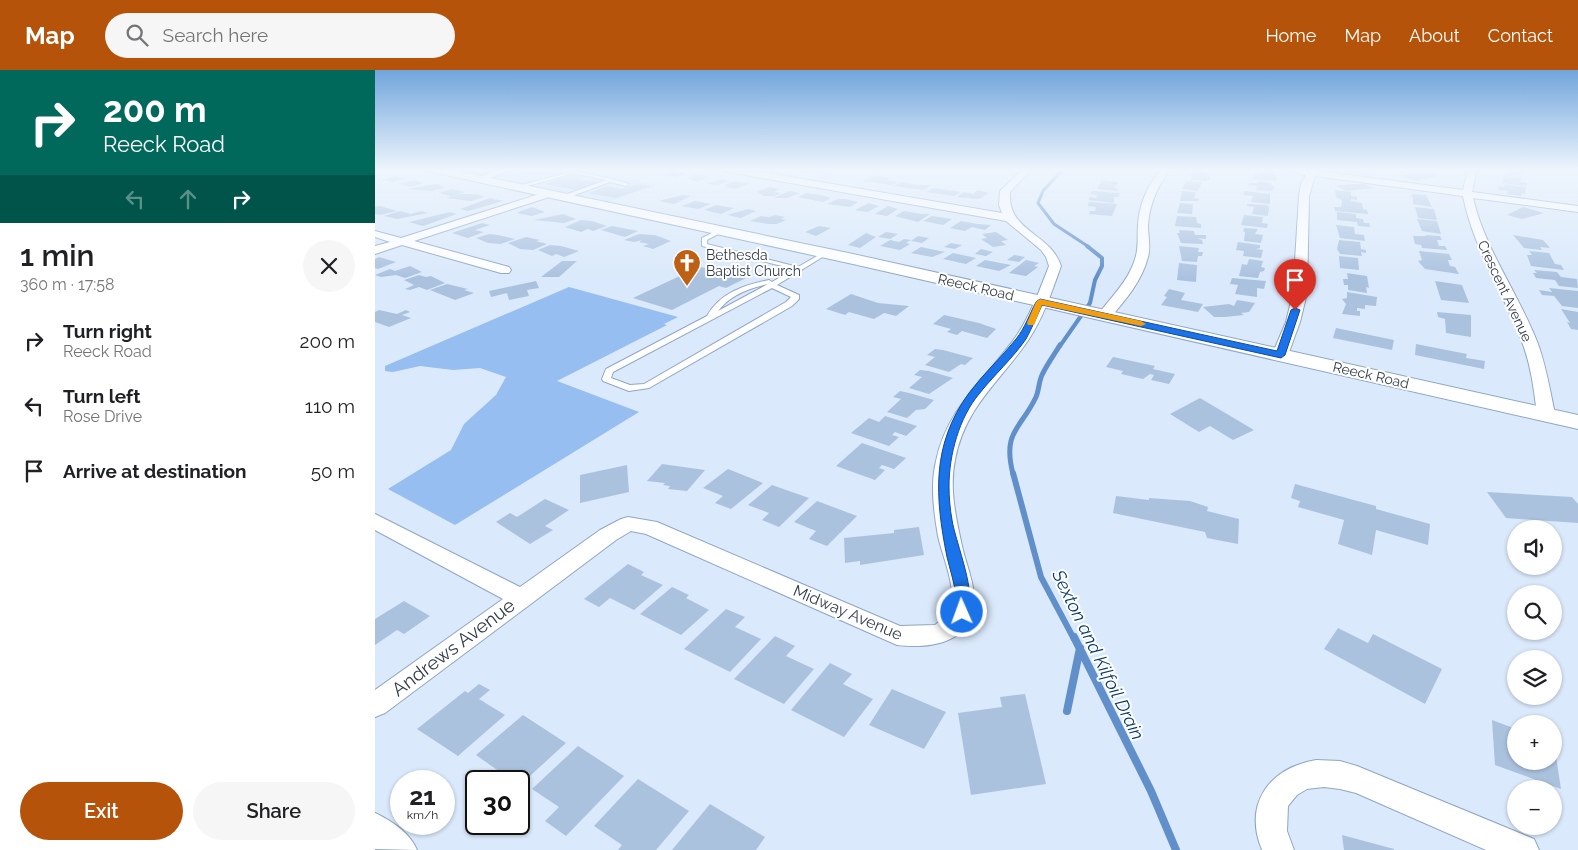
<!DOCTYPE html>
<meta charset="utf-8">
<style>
body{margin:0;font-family:Raleway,sans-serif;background:#f6f6f6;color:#202124;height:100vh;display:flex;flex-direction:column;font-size:19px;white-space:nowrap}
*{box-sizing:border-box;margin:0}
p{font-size:16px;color:#757577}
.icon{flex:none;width:28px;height:28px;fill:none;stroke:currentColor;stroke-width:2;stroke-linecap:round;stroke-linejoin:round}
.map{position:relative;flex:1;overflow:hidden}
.side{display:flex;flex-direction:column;background:#fff;width:375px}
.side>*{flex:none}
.banner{background:#00695c;color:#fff;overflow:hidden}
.fabs{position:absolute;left:1132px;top:450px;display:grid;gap:10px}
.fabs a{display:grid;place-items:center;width:55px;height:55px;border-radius:50%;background:#fff;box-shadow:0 1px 4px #0004;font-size:25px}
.speed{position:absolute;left:15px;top:700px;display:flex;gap:10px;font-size:25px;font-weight:700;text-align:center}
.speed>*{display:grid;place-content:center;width:65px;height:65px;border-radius:50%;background:#fff;box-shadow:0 1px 4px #0004;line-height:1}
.speed small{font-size:12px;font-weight:400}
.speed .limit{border:2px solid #111;border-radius:8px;background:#fff;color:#111}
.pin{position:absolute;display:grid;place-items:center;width:42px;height:42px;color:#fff;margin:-51px -21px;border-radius:50% 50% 50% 0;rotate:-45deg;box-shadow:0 0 5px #0007}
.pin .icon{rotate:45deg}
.me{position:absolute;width:55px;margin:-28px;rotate:358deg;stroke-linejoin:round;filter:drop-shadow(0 0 4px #0008)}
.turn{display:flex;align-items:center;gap:18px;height:105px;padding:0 20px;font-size:22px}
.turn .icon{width:65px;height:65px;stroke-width:2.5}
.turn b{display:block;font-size:35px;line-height:42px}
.lanes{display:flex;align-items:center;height:48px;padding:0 20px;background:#0003;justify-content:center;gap:25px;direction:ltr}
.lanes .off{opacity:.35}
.round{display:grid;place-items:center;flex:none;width:52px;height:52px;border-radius:26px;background:#f6f6f6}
.head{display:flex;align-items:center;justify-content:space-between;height:85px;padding:0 20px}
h1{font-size:30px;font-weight:600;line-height:38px}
.cta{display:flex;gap:10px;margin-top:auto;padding:10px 20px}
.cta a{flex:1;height:58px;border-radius:30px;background:#b45309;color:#fff;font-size:20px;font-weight:600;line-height:58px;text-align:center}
.cta a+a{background:#f6f6f6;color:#202124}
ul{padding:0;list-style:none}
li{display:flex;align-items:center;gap:15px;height:65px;padding:0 20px}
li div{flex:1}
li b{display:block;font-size:19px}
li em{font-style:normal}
header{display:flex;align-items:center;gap:30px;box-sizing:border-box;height:70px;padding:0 25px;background:#b45309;color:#fff}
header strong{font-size:24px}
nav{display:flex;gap:28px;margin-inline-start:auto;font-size:18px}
.search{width:350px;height:45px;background:#f6f6f6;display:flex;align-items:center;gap:12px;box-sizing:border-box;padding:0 18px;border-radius:28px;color:#757577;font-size:19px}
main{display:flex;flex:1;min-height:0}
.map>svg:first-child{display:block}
.built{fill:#cae1fe}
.green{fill:#96bef0}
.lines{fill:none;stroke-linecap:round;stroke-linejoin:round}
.stream-far4{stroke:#608fc9;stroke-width:3}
.stream-far3{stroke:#608fc9;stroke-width:4}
.stream-far2{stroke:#608fc9;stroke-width:5}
.stream-far1{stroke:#608fc9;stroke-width:6}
.stream{stroke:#608fc9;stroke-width:8}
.building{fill:#abc2df}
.service-casing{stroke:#90a6c3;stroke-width:2}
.minor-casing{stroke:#90a6c3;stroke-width:2}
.tertiary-casing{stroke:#90a6c3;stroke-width:2}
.service{fill:#fff;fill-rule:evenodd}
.minor{fill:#fff;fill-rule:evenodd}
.tertiary{fill:#fff;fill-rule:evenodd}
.route{fill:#1a73e8;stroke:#114b97}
.slow{fill:#f59e0b}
.labels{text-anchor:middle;stroke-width:4;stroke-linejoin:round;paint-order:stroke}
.far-poi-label{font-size:14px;fill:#333c48;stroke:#fff;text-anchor:start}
.far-street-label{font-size:14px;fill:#333c48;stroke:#fff}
.street-label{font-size:16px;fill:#333c48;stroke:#fff}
.water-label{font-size:18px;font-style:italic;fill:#06396e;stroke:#fff}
.near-street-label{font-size:19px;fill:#333c48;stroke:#fff}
</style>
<header>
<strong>Map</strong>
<div class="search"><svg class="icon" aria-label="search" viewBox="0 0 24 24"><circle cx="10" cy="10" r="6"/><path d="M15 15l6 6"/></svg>Search here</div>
<nav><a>Home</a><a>Map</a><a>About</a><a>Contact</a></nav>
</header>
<main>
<section class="side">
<div class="banner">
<div class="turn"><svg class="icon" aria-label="right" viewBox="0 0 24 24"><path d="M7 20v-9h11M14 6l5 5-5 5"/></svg><div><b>200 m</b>Reeck Road</div></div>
<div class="lanes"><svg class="icon off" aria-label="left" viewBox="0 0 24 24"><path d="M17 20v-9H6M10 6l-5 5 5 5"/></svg><svg class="icon off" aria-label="ahead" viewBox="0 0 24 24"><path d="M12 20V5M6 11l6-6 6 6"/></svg><svg class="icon" aria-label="right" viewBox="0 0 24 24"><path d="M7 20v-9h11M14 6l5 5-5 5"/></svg></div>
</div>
<div class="head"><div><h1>1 min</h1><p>360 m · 17:58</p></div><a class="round"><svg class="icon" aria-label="close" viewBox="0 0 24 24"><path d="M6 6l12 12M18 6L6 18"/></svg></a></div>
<ul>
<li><svg class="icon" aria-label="right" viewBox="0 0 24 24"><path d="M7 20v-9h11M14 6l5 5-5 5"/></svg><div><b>Turn right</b><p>Reeck Road</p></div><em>200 m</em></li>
<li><svg class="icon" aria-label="left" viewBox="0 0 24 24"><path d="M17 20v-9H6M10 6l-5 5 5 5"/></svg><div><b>Turn left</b><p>Rose Drive</p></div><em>110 m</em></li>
<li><svg class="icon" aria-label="arrive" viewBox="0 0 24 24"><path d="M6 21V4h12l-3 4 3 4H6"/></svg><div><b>Arrive at destination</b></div><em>50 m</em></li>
</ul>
<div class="cta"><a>Exit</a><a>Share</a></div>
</section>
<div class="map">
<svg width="1203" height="780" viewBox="0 0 1203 780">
<rect width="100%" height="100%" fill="#dae9fb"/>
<!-- built -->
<path class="built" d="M136,99h62l85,16 -58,20 -122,-26z"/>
<!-- green -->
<path class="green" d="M194,217l109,30 -14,7 3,1 -110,56 82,31 -184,113 -67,-36 63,-39 13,-26 32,-29 10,-18 -26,-9 -27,2 -33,-4 -27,6 -8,-1v-5z"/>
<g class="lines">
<!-- stream-far4 -->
<path class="stream-far4" d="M688,99l-20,22 -5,12 16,21 35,23"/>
<!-- stream-far3 -->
<path class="stream-far3" d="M685,276l30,-43 5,-23 7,-14v-8l-15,-12"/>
<!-- stream-far2 -->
<path class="stream-far2" d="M638,404c-11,-43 8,-45 23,-77 3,-7 3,-16 6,-22 5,-11 12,-20 18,-30"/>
<!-- stream-far1 -->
<path class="stream-far1" d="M638,403l28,104 33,62"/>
<!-- stream -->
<path class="stream" d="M699,567l77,154 25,59
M692,641l13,-63"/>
</g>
<!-- building -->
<path class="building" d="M432,99h13l10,2 -7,2 -21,-2z
M972,99h18l2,2 -2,3 -20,-3z
M1131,99h17l-2,7 -14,-2z
M299,100l12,3 -10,4 -12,-1 4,-1 -5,-1z
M818,100l16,2 -3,5h5l-2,3 -6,1 -13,-1z
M887,100l12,2 -1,3h4l-1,6 -23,-2 2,-6 6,1z
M1050,101l14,5 -22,5 -17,-5z
M204,103l13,2 -15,5 23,2 -24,8 -32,-6z
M321,104l14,3 -13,5 -10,-4z
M1130,104l16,3 -1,5 7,1 -1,3 -24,-3z
M499,105l17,3 -4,2 11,2 -6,3 -30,-4z
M21,106l10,3 -14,3 -11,-2z
M345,109l9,2 -11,4 -11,-1z
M38,110l11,3 -13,4 -12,-3z
M727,110l17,2 -5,6h4l-1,3 -20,-2z
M360,111l10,2h6l-15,6 -11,-2 4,-1 -4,-1z
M812,111l15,1 -4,9 -16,-2z
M884,111l12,2 -1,2 4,1 -2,5 -16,-1 1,-4 -9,-1 2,-2h8z
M527,112l15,3h15l-9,5 -29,-4z
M61,114l10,3 -14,4 -25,-2z
M262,114l14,2 -35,12 -28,-5 20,-7 14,3z
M979,114h10l9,4 -26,3 -11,-5z
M1130,114l21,3 -1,7 -3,-1 -1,3 -14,-2 1,-3 -10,-1 1,-4 5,1z
M394,117l11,2 -6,3 7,1 -6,3h-11l-7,-4z
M558,118l28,4 -7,4 -28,-4z
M77,119l13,3 -14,4 -12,-3z
M603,120l11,3 -10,6 -22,-2 7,-5 9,2z
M960,120l16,2v4l6,1v3l-6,-1v2l11,2 1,6 4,1 1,4 -33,-3 -1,-4h7l1,-3v-4l-6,-3z
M414,121l11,2 -13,5h-13z
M717,121l28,2 -2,4h-4v6l-26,-3 2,-3 6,1 1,-3 -7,-1z
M807,121l14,1 -2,6 5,1 -1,2h-18z
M870,121l25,3v10l-19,-2 2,-6 -10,-1z
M431,123l15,2 10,3 -8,4 -25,-5z
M85,124h16l9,3 -14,4 -25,-3z
M1037,124l14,1 6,12 -19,-3v-6l-4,-3 4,1z
M307,125l9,1 -17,8 -15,-3z
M115,128l13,3 -35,10 -8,-2z
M463,129h7l13,3 -8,5 -23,-3z
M320,131l16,3 -13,5 -16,-3z
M714,132l28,2 -5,12 -23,-2 1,-3h5l1,-4 -8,-1z
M494,133l10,3 -12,6 -12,-2z
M805,133l13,1 -1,10 -15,-1z
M872,134l20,1 2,2 -1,9 -16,-2 2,-7 -7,-1z
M341,135l18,3 -13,6 -17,-4z
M5,136l17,5 -17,4 -5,-1v-7z
M513,136l10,3 -11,7 -12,-2z
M157,137l13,5 -13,4 -16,-3z
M1040,137l19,2 3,11 -19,-2z
M1148,137l21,6 -22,6 -15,-4z
M373,139l8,2 -15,7 -14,-3z
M25,141l11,3 10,-3 7,2 -31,6 -13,-3z
M529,141l17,3h9l-12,8 -23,-6z
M75,142l7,2 -34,12 -14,-4z
M962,142l19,2v4l7,1 1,4h5l1,4 -12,-1 -1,-4 -20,-2z
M188,144l13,5 -12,4 -30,-3z
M400,145l10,2 -4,2 5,1 -9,4h-8l-19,-3 11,-5 8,1z
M869,145l19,2 -1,6 6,1 -1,4 -26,-3z
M557,146l20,3 -9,6 -20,-4z
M802,146l19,1 1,6 4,1v4l-26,-2z
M1042,149l20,2 4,13 -19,-3z
M206,150l11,1 15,5 -14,5 -5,-2 -7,3 -16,-5z
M586,151l17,3 13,1 -6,5 -13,-3 -7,4 -15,-3z
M107,153l8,2 -15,5 9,2 -16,6 -16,-5z
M961,155l18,2 1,7 9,1 1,6 -25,-3z
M237,156l26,5 -13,6 -24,-7z
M444,156l12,2 -15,8 -11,-4z
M869,158l14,1 -3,5 8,1 -2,8 -17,-2 1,-9 -2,-1z
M804,160l15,1 1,4h11v4l-9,-1 5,2 1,4 -22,-1 -4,-10h3z
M511,162l12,2 -8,5 -12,-2z
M621,162l12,8 -7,1 5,4 -13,2 -12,-8 6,-1 -5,-4z
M491,163l10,4 -16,11 -12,-3z
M114,164l9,1 17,4 -14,5 -13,-1 -12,-5z
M264,164l16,1 16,6 -18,8 -10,-3 6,-2 -10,-2 3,-2 -8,2 -10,-2z
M1051,165l14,1 2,4h-5l2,6h6l2,4 -25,-2 -1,-3 -6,-1 -2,-8h13z
M1138,165l30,5 7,8 -10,-1 2,3 -18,-2z
M543,166l11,2 -7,5 -11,-2z
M151,167l14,3 -4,1 11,3 -14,6 -13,-1 -12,-6z
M529,169l7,1 -5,3 4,1 -10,6 -20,-4 10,-6 9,2z
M964,170l21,2 1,7 5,1v3l-5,-1 1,4 -22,-2 -3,-5z
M863,172l22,3v3l-4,1 7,1 -2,8 -18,-2 1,-5 -8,-1z
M576,173l11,2 -7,4 -11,-2z
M175,175l11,1 18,5 -15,6 -8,-3 -4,2 -14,-6z
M804,176l20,2 -1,4h5l-1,4h-4l-1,6 -15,-1z
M546,177l24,5 -13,5 -21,-4z
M606,179l12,3 -7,4 -11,-2z
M1044,181l30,3 3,6h-4l2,6 5,1 4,7 -34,-5 -7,-8 4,-1z
M1154,181l20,2 6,11 6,1 3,5 -33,-4 -4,-11h5z
M578,183l23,5 -10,6 -23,-5z
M639,185l11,2 -6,5 -12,-2z
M964,186l19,2 1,12 -19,-2z
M4,187l17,5 -18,7 -3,-1v-9z
M874,189l14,2 -2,6 4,1 -1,3 -4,1 -2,6 -19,-2 3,-12 5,1z
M610,190l26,5 -12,6 -23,-5z
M651,190l13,3 -5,3 4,1 -12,9 -17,-3z
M187,191h15l-18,16h-18z
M804,193l18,2 -1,17 -19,-2z
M319,195l18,5 6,-4 15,4 -5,3 18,5 -20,10 -7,-2 -47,24 -39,-12 51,-24 -6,-1z
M35,196l12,6 -17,6 -9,-3 -15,2 -6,-2 15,-6 5,2z
M1159,200l23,2 4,5 16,2 1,9 -19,-2 -4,-6 -19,-2 -3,-5h4z
M972,203l20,3 2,12 -3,-1 1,6 -19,-3v-5h-4l-1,-6h5z
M44,205l7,2 5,-1 14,7 -18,7 -8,-3 -9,3 -5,-1 9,-4 -10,-5z
M857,208l34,3 -2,8 -7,-1v9l-22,-3 3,-9 -8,-1z
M161,211l3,7 -12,2 2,6 -20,4 -2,-7 -16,4 -2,-6z
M1060,211l27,4 7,18 -28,-3z
M72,214l21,5 -4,1 10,3 -19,7 -25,-10z
M1174,218l29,3v17l-16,-2 -8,-10 -12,-1 -3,-5 13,2z
M794,219l16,4 -4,7 22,4 -5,8 -37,-7 6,-8 -3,-1z
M972,222l30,5 -1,9 -11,-1v4l-8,-1v3h3v5l-18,-2 4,-10 -4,-5 5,-1z
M476,224l27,9 31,3 -13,10 -12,-3 -10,6 -25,-7 -4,3 -19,-6z
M862,230l18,3 -6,9 -8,1 3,2 -19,2h-11l-11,-10 26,-3 5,2z
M1186,239l17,3v18l-7,-1 -4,-7 3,1z
M4,240l18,4 9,-4 4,2 -8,3 9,3 -22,9 -14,-5v-10z
M1062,242l34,3v22l-25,-4 -1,-14 -7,-2z
M569,245l35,8 17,6 -9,9 -25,-7 -5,4 -10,-3 4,-3 -18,-5z
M961,258l58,12 -2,10 -59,-12z
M1041,274l51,10 -1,4 19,3 -1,8 -69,-14z
M560,279l8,1 30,8 -8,7 -4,-1 -12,8 -24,-7 10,-8 -8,-2z
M738,287l42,9 -2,3 22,5 -6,10 -18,-4 3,-5 -4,-1 -7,5 -22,-5 2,-3 -17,-4z
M545,300l9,1 24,7 -24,16 -20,-6 13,-11 -8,-2z
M525,321l9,2 25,7 -9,9 -9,1 -9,8 -20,-6 14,-13 -8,-2z
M825,328l54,32 -21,10 -23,-14 -11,6 -29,-18z
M510,346l32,10 -11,10 -11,-4 -3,3 7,2 -10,9 -38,-13 18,-15 10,4z
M487,373l44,15 -12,11 -12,-4 -3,3 6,2 -10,10 -39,-14z
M287,394l43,6 -18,21 -19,-2 2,-3 -7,-1 2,-2 -18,-2z
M252,395l2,27 -49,11v-28z
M353,399l35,14 -32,26 -16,-6 8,-7 -20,-8z
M920,414l81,22v3l54,15 -2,21 -52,-15 -4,25 -34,-11 6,-24 -46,-13 2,-6 -9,-3z
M397,415l37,13 -30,29 -17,-7 7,-7 -21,-8z
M1112,422l85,5 6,7v19l-72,-5z
M741,426l33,4v-2l41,3 18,6 -1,4 32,8 -1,25 -31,-6 -2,-6 -92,-19z
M170,429l24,11 -24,16 8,4 -23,14 -34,-22 14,-9 7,4z
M442,431l40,15 -30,30 -18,-7 7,-8 -22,-9z
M544,457l5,28 -64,10v-4l-15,2 -1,-25 50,-5v-3z
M253,494l16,8 -3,3 22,10 -29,25 -24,-12 -11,9 -15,-8z
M297,517l17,8 -3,3 23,12 -28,25 -41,-21z
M29,531l26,15 -26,18 -7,-4 -22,15v-26z
M351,539l19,8 -10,10 26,12 -31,33 -46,-23z
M963,558l30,15 5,-9 69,35 -17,35 -101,-55z
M400,566l20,10 -9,10 28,13 -30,35 -50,-25z
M455,593l22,11 -9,10 30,15 -29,38 -53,-27z
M104,614l11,6 -11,9 26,16 -47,41 -41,-27 48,-38 3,2z
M517,619l54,23 -22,37 -55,-24z
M650,624l21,90 -75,11 -13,-82 44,-6 -2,-10z
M148,645l43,28 -47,43v-5h-30l11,-9 -24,-17z
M1117,650l24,9v32h38l1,-11 6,39 -66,-24z
M203,676l46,30 -58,60 -21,-15 14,-14 -27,-18z
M263,709l51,32 -33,39h-38l4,-5 -28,-19z
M335,734l55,33 -9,13h-84z
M967,765l52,14v1h-50z"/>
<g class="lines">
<defs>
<path id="service" d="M199,101l38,8 17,5 -3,2 -16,-4 -46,17 -3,-2 1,-1 44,-16 -32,-7 -57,16 -3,-2z
M345,159l2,1v2l-15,8v4l91,23 26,-15 5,1 -52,32 22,10v4l-7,7 -143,82 -20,3 -26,-10 -1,-2 4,-10 101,-53c13,-23 37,-31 62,-36l3,2 22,-13 -92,-23v-8zM393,214l-50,27c12,-16 31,-23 50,-27zM397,218l19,9 -5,5 -142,82 -14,1 -19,-7 2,-6z"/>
<path id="minor" d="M126,99h14l-37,13 -5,-3z
M349,99h20l258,44 -3,-8 1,-14 23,-22h9l-22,23c-3,40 40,40 51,74 -9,25 -17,50 -32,73 -28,42 -64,67 -74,121 -6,28 1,58 7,86 5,23 19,50 8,73 -12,27 -47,29 -73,26l-251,-111 -15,-3 -15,9 -231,173 -10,4v-27l128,-91 -128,-69v-16l145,73 80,-57 21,-11 7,-2 29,5 243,104 35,-1 14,-11c10,-22 -6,-55 -11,-78 -4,-24 -8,-50 -2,-75 11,-54 51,-83 81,-126 14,-21 23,-46 32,-69l-3,-9 -5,-7 -35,-29 -278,-49z
M786,99h9c-12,17 -21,35 -22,57 0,10 3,21 0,31 -6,24 -23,44 -39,62h-10l-2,-3c14,-19 31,-34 38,-57 4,-11 2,-23 3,-34 1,-21 10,-40 23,-56z
M906,99h37v2l145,19 5,-21h9l-5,23 106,14v6l-105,-14c12,52 46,96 65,146 8,22 12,46 17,70l-3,4h-12l-3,-4c-3,-24 -6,-49 -15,-72 -18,-49 -49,-94 -59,-146l-148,-20 -6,20 -2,97 -7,29 -12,33 -8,5 -5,-2 -3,-3 14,-33 7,-29 6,-97 2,-12 5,-9z
M174,121l5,3 -2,2 -138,45 95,26 2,3 -2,3h-8l-99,-28 -27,9v-8l15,-4 -15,-5v-6l26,7z
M941,690l24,1 17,5 177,73 5,11h-53l-130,-57 -16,-4 -16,-2 -17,2 -10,6 -9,11 -1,25 7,19h-32c-19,-46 7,-82 54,-90z
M0,743c17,8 35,20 42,37l-42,-1z"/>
<path id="tertiary" d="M51,99h22l405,85 725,161v14l-725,-165 -421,-92z"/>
</defs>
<!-- service casing -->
<use href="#service" class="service-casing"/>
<!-- minor casing -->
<use href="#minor" class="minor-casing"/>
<!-- tertiary casing -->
<use href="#tertiary" class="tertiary-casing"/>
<!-- service -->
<use href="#service" class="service"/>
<!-- minor -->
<use href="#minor" class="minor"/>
<!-- tertiary -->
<use href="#tertiary" class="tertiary"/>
</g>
<!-- sky -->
<linearGradient id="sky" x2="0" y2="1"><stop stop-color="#71a5dc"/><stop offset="0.48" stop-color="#eef5fd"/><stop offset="1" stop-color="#eef5fd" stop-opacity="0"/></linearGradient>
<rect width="1203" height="208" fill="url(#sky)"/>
<!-- route -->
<path class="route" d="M665,229l237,52 14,-41 4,-2 5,2 -15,45 -4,3 -239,-53c-5,11 -10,23 -16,34 -13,19 -32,36 -47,55 -20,24 -30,61 -30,92 0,11 1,23 3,34 4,24 26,75 15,96h-10c-4,-6 0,-11 -1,-18 -1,-14 -6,-28 -9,-41 -12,-60 -16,-112 22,-164 14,-19 32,-35 47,-54 9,-11 14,-26 20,-37z"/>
<!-- slow -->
<path class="slow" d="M665,229l101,22 5,3 -5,2 -99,-21 -8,20h-6l-1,-2 9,-21z"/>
<!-- icons -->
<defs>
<symbol id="church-pin" viewBox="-11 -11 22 30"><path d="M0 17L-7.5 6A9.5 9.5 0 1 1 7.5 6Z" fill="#bd5f15" stroke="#fff"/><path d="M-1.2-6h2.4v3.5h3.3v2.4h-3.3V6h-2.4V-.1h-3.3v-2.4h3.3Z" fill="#fff"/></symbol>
</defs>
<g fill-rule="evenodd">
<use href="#church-pin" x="296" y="177" width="32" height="43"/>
</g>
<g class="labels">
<!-- far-poi labels -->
<g class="far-poi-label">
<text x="331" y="190">Bethesda<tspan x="331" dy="16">Baptist Church</tspan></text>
</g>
<!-- far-street labels -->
<g class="far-street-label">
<text transform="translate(601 217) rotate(13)" y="5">Reeck Road</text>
<text transform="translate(1130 221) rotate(65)" y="5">Crescent Avenue</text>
<text transform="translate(996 305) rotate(13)" y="5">Reeck Road</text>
</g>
<!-- street labels -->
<g class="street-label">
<text transform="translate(473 542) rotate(23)" y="6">Midway Avenue</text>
</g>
<!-- water labels -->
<g class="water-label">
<text transform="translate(723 585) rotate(64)" y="6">Sexton and Kilfoil Drain</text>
</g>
<!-- near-street labels -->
<g class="near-street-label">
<text transform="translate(78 577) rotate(-37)" y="7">Andrews Avenue</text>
</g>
</g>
</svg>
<div class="fabs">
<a><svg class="icon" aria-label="sound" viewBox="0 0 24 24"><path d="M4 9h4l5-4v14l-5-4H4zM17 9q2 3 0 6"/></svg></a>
<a><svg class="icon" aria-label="search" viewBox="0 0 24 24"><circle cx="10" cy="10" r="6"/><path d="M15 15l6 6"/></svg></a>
<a><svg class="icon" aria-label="layers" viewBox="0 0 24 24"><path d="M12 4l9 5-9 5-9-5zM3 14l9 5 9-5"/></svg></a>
<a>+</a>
<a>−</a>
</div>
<div class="speed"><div>21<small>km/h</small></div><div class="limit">30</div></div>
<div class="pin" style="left:920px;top:240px;background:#d93025"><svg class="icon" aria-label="arrive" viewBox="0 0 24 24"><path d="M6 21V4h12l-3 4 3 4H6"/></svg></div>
<svg class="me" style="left:587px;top:542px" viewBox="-20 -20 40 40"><circle r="17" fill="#1a73e8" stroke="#fff" stroke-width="3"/><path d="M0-11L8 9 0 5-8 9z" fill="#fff"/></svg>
</div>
</main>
